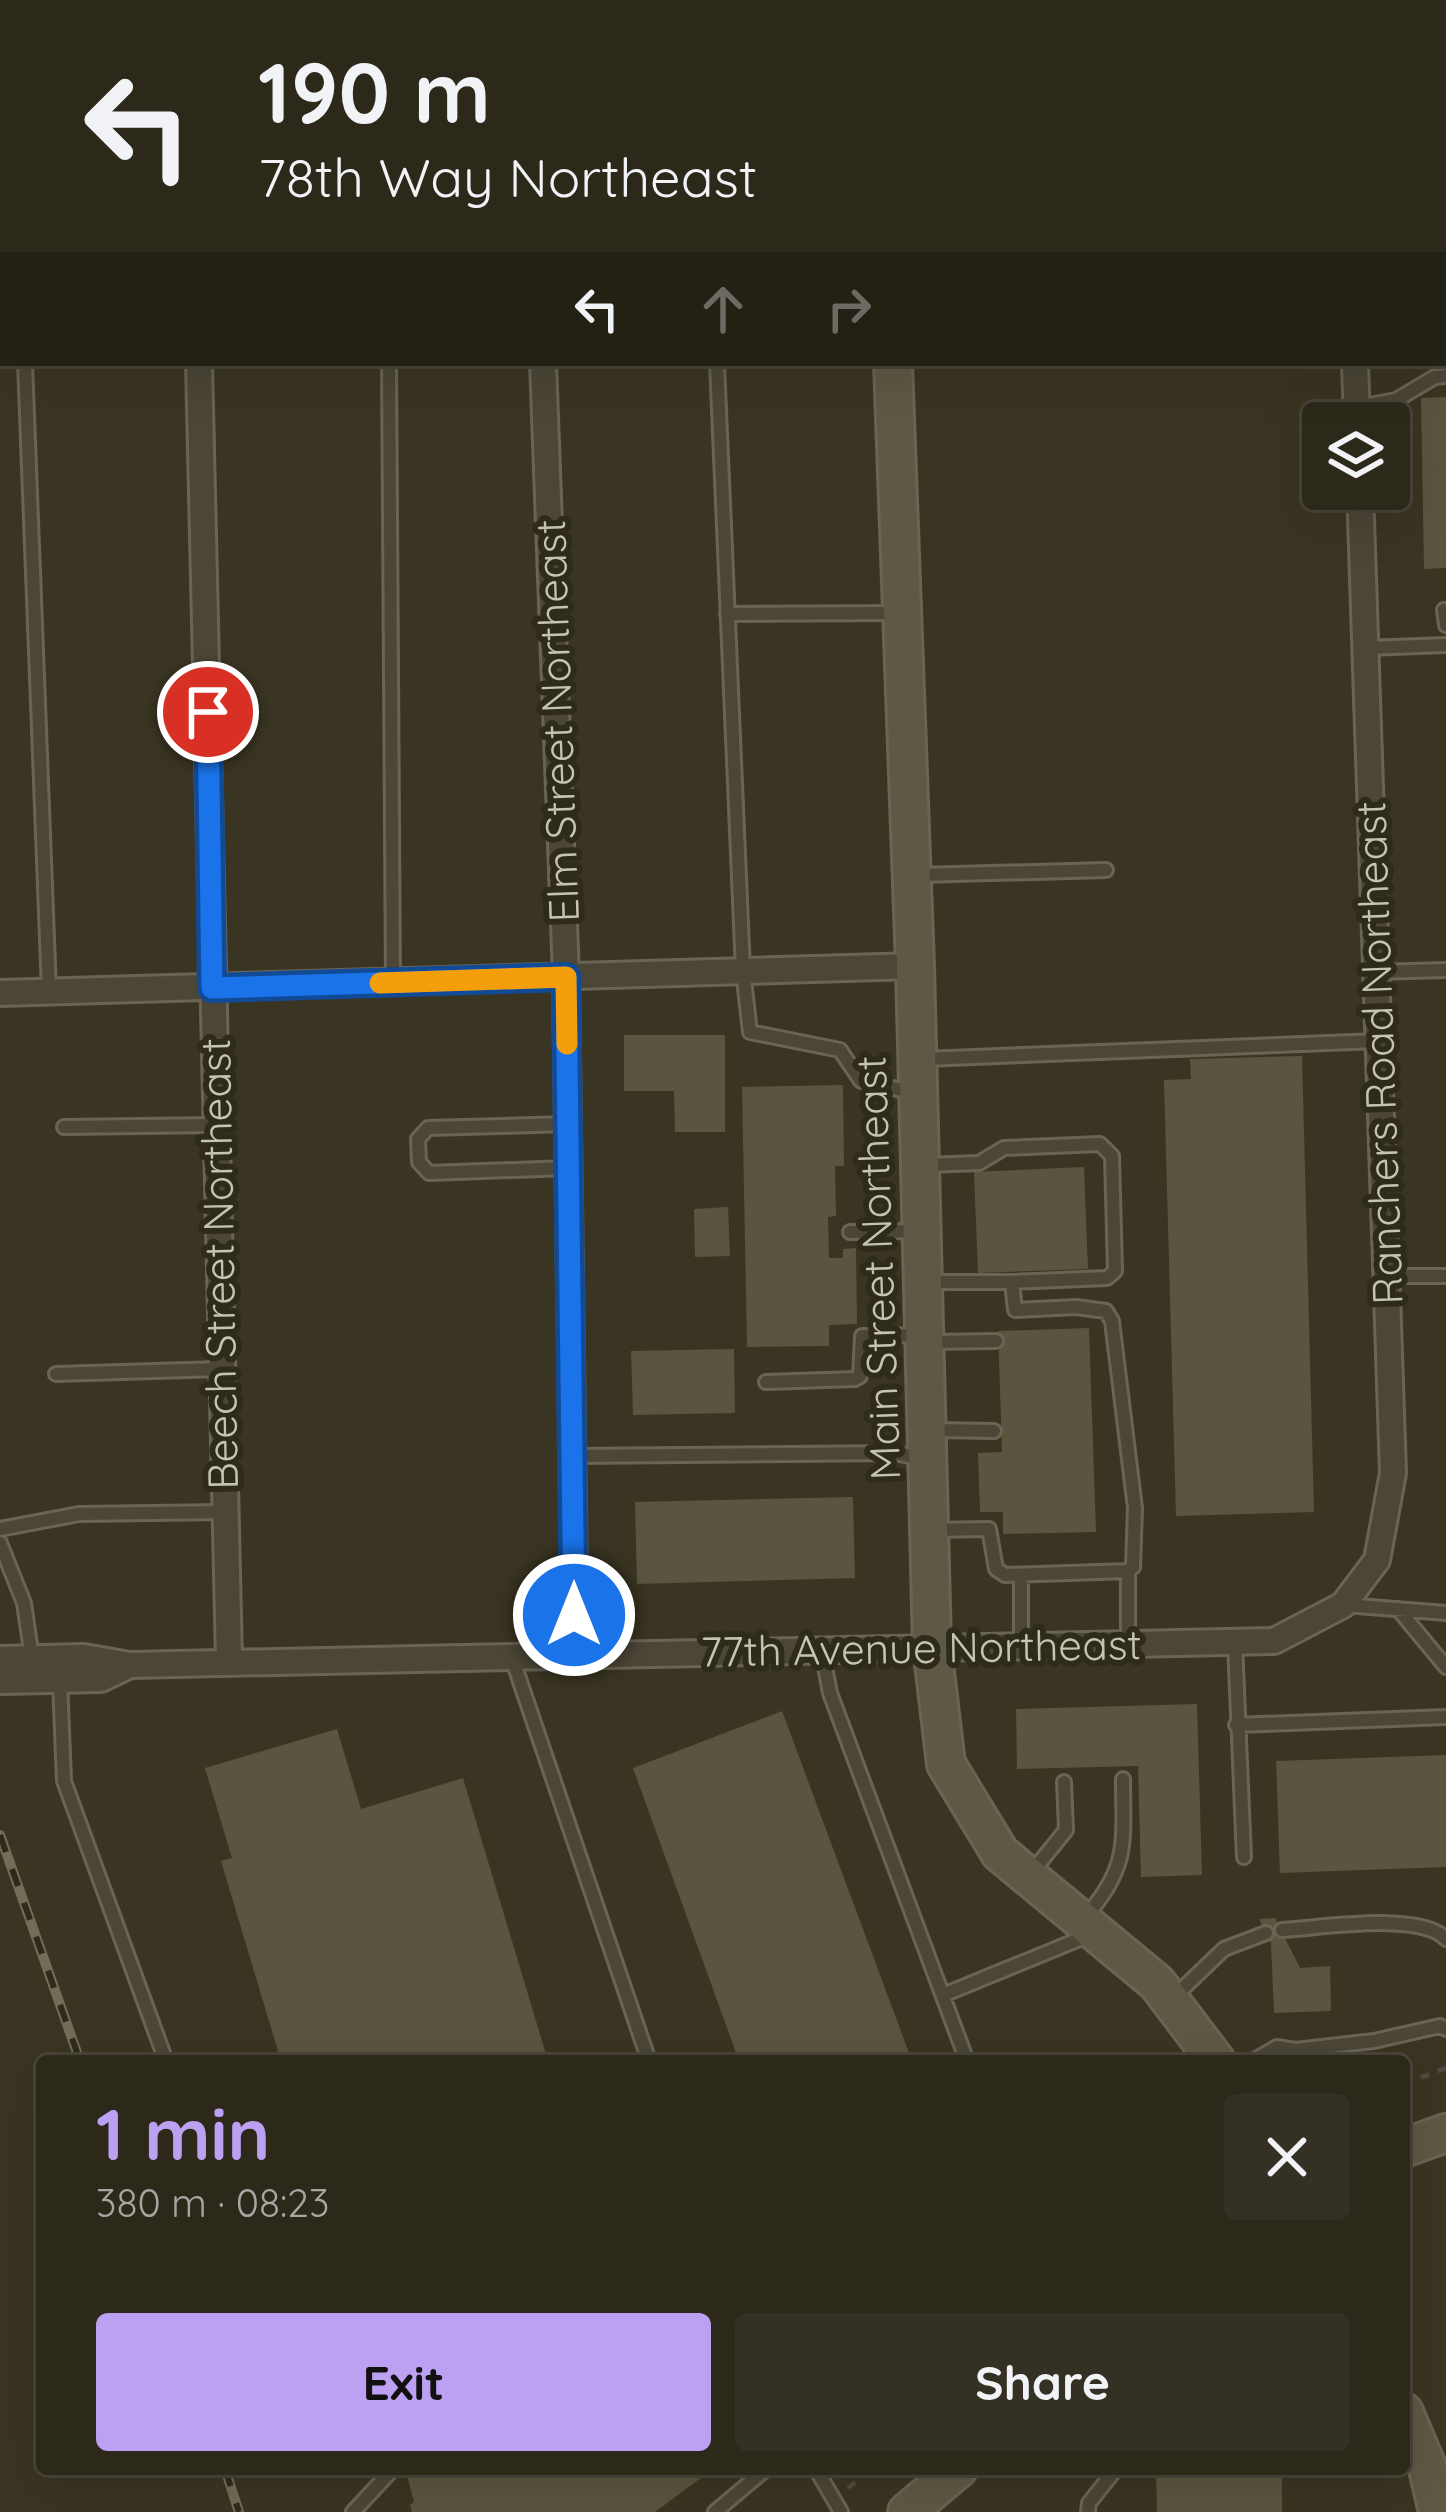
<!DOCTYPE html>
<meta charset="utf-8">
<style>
body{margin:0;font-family:Quicksand,sans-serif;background:#343023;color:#f1f3f6;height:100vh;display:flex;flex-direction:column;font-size:45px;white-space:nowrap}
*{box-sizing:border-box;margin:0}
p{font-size:39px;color:#a6a6a2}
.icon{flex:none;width:66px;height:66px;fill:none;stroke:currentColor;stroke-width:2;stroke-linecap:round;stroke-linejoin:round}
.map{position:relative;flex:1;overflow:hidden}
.side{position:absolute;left:36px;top:2055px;width:1374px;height:420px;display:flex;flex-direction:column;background:#2c281a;border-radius:12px;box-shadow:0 12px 48px #0002,0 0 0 3px #484439}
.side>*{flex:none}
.top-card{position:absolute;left:0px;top:0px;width:1446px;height:366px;box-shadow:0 12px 48px #0002,0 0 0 3px #484439;background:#2c281a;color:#f1f3f6;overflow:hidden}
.buttons{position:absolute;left:1302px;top:402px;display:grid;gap:24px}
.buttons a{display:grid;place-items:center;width:108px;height:108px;border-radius:12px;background:#2c281a;box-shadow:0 12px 48px #0002,0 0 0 3px #484439;font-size:60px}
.pin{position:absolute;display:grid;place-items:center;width:102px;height:102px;color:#fff;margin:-51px;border:6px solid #fff;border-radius:50%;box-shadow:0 3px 12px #0007}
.me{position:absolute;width:132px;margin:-66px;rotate:0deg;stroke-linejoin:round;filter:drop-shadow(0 0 9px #0008)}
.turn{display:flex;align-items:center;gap:42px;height:252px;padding:0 60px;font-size:54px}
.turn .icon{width:156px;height:156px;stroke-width:2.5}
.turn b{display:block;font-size:84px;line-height:102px}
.lanes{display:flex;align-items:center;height:114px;padding:0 60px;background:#0003;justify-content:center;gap:60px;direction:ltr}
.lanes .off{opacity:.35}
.round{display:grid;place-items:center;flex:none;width:126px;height:126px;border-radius:12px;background:#343023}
.head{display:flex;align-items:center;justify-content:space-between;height:204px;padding:0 60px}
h1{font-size:72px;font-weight:800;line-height:90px;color:#bca0f2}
.button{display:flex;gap:24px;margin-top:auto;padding:24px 60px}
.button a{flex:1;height:138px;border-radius:12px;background:#bca0f2;color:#111;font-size:48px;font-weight:800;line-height:138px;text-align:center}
.button a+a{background:#343023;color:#f1f3f6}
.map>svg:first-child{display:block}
.building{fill:#5a553e}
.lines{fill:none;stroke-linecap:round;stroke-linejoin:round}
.lane-casing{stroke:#696454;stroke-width:18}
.street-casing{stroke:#696454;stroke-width:30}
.secondary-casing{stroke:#696454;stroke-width:42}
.path{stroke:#594842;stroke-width:4.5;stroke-dasharray:9 9;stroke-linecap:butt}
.lane{stroke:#4b4636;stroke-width:12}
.street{stroke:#4b4636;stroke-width:24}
.secondary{stroke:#5e5944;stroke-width:36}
.rail-casing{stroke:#726c58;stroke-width:10}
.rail{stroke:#2f2b1b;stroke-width:6;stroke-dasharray:18;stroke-linecap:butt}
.route-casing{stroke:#114b97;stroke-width:30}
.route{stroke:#1a73e8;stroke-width:21}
.slow{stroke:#f59e0b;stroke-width:21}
.labels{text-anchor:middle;stroke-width:12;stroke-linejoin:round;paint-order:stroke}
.street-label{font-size:42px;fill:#c7c3b1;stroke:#2f2b1b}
</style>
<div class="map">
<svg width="1446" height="2512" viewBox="0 0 1446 2512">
<rect width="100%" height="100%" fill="#3a3522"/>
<!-- building -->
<path class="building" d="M1446,397v171l-22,1 -3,-171z
M624,1035h101v97h-50l-1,-41h-50z
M1302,1056l12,456 -138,4 -12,-436 27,-1 -1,-20z
M843,1085l1,81h-9l1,50 -8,1 1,41h14v-9l13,-1 1,76 -28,1v21l-82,1 -5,-260z
M1084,1167l4,102 -110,4 -4,-101z
M728,1207l2,49 -35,1 -1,-48z
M1089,1328l7,204 -93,2v-22h-23l-2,-59 24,-1 -4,-121z
M734,1349l1,64 -102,2 -2,-64z
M853,1497l2,81 -218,6 -2,-82z
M1197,1704l5,171 -61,2 -3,-111 -121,3 -1,-60z
M782,1711l130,350h-173l-106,-293z
M337,1729l24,80 102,-31 85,283h-267l-60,-200 11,-3 -27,-90z
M1446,1755v112l-166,6 -4,-112z
M1275,1918l25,50 30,-2 1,45 -57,2 -3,-70 -12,-24z
M430,2469l11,8 11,-8h261l-58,43h-243l-2,-7 4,-3 -7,-27z
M1156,2469h126v43h-125z"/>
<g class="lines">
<defs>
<path id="lane" d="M304,0v3
M0,168h3
M25,363l24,628
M389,363l4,618
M717,363l26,608 7,61 90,18 21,31 50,11
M1358,407l38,-7 39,-23 11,-1
M1444,610l2,15
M727,614l174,-1
M1366,648l80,-3
M919,875l187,-5
M1376,972l70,-2
M924,1059l454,-18
M64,1127l151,-2
M927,1165l52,-2 25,-15 96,-4 12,12 3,115 -8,7 -95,4
M568,1168l-139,5 -10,-11 -1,-23 10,-11 140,-4
M850,1232l70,-1
M1386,1276h60
M926,1282h86l3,28 61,-3 30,4 6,10 23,187 -2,59 -5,4 -123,4 -9,-6 -7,-40 -58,1
M931,1342l65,-1
M56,1374l165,-5
M766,1382l89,-3 5,-3 2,-40 61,-1
M934,1430l60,1
M574,1456l320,-3 26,5
M0,1529l79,-15 146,-2
M0,1543l24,60 8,55
M1128,1571v73
M1345,1605l101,8
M1398,1609l48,58
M1235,1643l9,214
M1021,1646v-71
M822,1651l8,42 137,368
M511,1655l138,406
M60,1681l4,100 102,280
M1236,1725l210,-8
M1033,1871l33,-41 -2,-48
M1086,1916c44,-50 37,-75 37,-137
M1282,1930c37,-2 139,-19 164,9
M943,1995l149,-61
M1175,1996l49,-47 42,-16
M1253,2061l24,-14 18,3 79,-9 66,-15 6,3
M816,2469l25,43
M353,2512l40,-43
M715,2512l51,-43
M1088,2512l1,-9 27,-34"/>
<path id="street" d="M219,3l1,-3
M1366,3v-3
M1443,290h3
M0,325h3
M199,363l30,1297
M543,363l23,614 9,677
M1355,363l2,60
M0,993l915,-27
M0,1659l84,-2 46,8 1144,-24 69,-36 34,-45 16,-87 -33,-984
M0,1681l101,-2 29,-14"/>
<path id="secondary" d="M883,0v3
M893,363l22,603 17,681 14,117 54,89 157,130 59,78
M1404,2148l42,-15
M1404,2412l24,57 10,43
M907,2512l51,-43"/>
</defs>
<!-- lane casing -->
<use href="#lane" class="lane-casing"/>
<!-- street casing -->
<use href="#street" class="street-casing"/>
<!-- secondary casing -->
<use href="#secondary" class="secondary-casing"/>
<!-- path -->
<path class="path" d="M1404,2084l42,-16
M848,2488l24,-19"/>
<!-- lane -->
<use href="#lane" class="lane"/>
<!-- street -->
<use href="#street" class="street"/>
<!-- secondary -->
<use href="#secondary" class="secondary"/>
<defs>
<path id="rail" d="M0,1835l80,226
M225,2469l14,43"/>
</defs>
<!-- rail casing -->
<use href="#rail" class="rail-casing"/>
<!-- rail -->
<use href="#rail" class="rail"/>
</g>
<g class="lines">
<defs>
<path id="route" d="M208,712l4,276 354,-11 8,638"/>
</defs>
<!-- route casing -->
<use href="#route" class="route-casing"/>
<!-- route -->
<use href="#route" class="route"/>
<!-- slow -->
<path class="slow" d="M380,983l186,-6 1,67"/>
</g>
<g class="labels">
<!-- street labels -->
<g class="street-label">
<text transform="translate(557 721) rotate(-92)" y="15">Elm Street Northeast</text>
<text transform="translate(1379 1053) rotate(-92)" y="15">Ranchers Road Northeast</text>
<text transform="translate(219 1264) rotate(-91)" y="15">Beech Street Northeast</text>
<text transform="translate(878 1268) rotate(-92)" y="15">Main Street Northeast</text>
<text transform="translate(921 1648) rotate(-1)" y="15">77th Avenue Northeast</text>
</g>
</g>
</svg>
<div class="buttons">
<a><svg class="icon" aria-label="layers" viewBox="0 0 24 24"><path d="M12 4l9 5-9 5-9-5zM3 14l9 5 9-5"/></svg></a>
</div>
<div class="pin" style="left:208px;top:712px;background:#d93025"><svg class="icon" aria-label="arrive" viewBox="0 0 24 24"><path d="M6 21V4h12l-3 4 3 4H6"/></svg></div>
<svg class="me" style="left:574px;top:1615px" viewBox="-20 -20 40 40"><circle r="17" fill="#1a73e8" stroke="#fff" stroke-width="3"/><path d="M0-11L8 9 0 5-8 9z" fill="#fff"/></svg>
<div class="top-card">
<div class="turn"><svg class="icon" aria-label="left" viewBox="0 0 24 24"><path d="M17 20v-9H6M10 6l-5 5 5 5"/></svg><div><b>190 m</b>78th Way Northeast</div></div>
<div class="lanes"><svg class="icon" aria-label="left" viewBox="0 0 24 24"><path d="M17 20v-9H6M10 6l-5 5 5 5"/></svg><svg class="icon off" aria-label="ahead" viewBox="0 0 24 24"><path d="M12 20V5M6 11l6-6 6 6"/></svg><svg class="icon off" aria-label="right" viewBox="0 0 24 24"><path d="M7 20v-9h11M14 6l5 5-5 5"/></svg></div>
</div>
<section class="side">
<div class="head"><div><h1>1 min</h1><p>380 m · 08:23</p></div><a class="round"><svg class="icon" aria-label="close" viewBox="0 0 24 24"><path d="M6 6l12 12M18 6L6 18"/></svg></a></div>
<div class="button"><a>Exit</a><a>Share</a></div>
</section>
</div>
